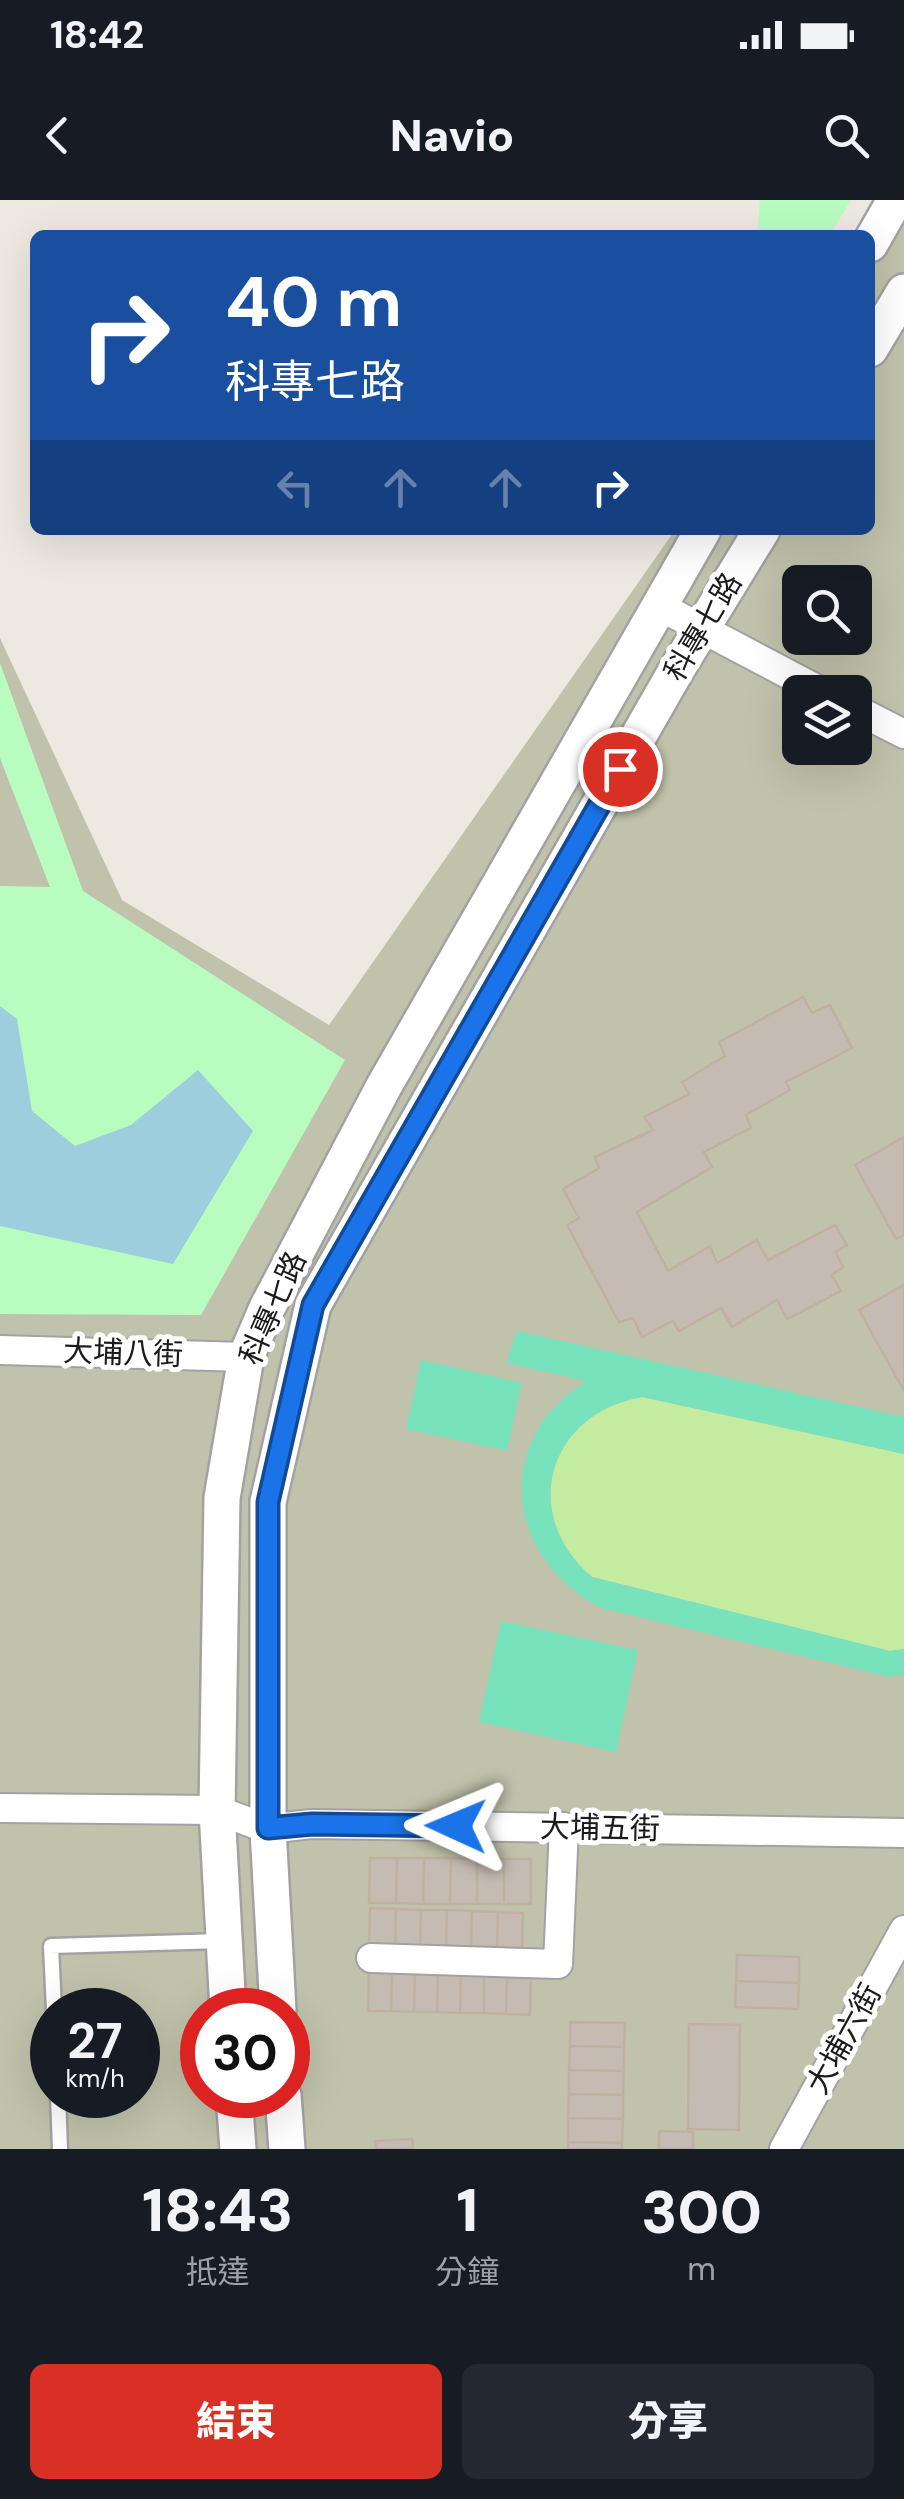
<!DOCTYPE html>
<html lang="zh-TW">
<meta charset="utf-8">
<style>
body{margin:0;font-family:"DM Sans","Noto Sans TC",sans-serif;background:#242831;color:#f1f3f6;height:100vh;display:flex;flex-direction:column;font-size:38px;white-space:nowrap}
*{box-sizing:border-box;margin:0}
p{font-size:32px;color:#9ea1a6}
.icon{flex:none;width:55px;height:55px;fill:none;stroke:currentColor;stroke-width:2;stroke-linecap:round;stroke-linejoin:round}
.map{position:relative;height:1949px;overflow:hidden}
.side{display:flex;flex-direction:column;background:#171b24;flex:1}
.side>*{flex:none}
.hud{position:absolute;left:30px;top:30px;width:845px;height:305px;border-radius:15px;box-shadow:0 10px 40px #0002;background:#1a4fa0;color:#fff;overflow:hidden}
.controls{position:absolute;left:782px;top:365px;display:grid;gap:20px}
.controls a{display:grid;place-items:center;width:90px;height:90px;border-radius:15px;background:#171b24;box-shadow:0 10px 40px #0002;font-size:50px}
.speed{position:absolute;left:30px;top:1788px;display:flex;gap:20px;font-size:50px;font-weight:700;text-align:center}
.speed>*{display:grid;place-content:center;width:130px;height:130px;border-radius:50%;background:#171b24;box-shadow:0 10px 40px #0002;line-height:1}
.speed small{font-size:25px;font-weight:400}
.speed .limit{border:15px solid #d22;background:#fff;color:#111}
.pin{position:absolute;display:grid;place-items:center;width:85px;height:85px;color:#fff;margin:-42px;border:5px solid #fff;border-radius:50%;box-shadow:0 2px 10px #0007}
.me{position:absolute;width:110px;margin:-55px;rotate:271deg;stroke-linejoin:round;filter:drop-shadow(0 0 8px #0008)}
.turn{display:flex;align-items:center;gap:35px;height:210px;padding:0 30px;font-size:45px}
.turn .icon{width:130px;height:130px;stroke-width:2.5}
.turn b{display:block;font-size:70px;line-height:85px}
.lanes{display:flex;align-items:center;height:95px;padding:0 30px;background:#0003;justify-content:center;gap:50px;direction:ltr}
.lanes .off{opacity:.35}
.eta{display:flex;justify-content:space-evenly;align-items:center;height:170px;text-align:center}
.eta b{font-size:60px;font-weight:800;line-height:70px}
.button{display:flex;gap:20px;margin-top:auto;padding:20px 30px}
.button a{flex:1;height:115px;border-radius:15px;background:#d93025;color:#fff;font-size:40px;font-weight:800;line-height:115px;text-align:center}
.button a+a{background:#242831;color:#f1f3f6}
.status{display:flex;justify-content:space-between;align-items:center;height:70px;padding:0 50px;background:#171b24;direction:ltr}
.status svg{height:28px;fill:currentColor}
header{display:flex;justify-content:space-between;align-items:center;height:130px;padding:0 30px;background:#171b24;font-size:45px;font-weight:800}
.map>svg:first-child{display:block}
.construction{fill:#c1c2ab;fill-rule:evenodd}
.grass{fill:#c4eca1}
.park{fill:#b8fcbf}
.pitch{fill:#78e2bc}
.water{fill:#9dcede}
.building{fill:#c5bbb3;stroke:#c0b0a1;stroke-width:2.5}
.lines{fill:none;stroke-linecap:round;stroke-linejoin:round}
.service-casing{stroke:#a2a2a2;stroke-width:19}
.minor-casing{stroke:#a2a2a2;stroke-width:32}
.tertiary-casing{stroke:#a2a2a2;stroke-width:40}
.service{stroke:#fff;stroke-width:14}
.minor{stroke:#fff;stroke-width:28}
.tertiary{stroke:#fff;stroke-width:35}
.route-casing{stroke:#114b97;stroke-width:25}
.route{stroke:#1a73e8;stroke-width:18}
.labels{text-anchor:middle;stroke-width:10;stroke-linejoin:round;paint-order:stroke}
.street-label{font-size:30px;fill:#1b1b1b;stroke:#fff}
</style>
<div class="status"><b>18:42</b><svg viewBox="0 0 49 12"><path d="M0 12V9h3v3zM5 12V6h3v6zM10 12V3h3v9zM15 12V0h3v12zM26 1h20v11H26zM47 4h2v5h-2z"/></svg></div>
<header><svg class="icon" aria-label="back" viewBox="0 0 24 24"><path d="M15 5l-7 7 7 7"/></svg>Navio<svg class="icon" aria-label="search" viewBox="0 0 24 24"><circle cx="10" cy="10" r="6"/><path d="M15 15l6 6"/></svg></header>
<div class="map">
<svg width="904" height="1949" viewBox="0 0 904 1949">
<rect width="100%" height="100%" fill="#ede9e0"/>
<!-- construction -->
<path class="construction" d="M904,1v1948h-904v-1511l122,262 207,125 346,-495h195v-280zM800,382h55v56h-55zM800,492h55v56h-55zM52,1810h86v85h-86zM202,1810h86v85h-86z"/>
<!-- grass -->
<path class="grass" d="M642,1197l262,57v195l-14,2 -298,-74c-74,-63 -44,-164 50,-180z"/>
<!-- park -->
<path class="park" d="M760,0h91l-21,35h-73z
M0,463l83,228 262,169 -144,255 -201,-1v-428l50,1 -50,-129z"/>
<!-- pitch -->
<path class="pitch" d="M517,1131l387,86v37l-261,-57c-95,15 -125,118 -51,180l298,74 14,-2v26l-14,2 -289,-69c-69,-36 -104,-114 -60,-184 12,-18 28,-31 45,-43l-80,-18z
M421,1160l101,23 -15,68 -101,-22z
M501,1421l137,29 -22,102 -137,-30z"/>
<!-- water -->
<path class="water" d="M0,806l17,13 15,92 43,35 56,-21 67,-55 55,61 -80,133 -173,-38z"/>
<!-- building -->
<path class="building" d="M803,797l9,16 18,-8 22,43 -66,34 4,8 -44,25 5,13 -47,24 8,15 -75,45 31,59 42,-25 7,17 40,-23 11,20 67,-35 12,20 -11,7 7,15 -11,8 9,16 -54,28 -10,-19 -45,27 -11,-19 -42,23 -6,-10 -31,16 -9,-19 -14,4 -52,-97 12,-7 -16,-29 36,-21 -4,-11 58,-27 -9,-13 45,-23 -7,-12 43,-26 -6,-14z
M904,937v98l-8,4 -41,-74z
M904,1085v106l-45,-81z
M370,1658h27l-1,45h-27z
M397,1658h27l-1,46 -27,-1z
M424,1658h27l-1,46h-27z
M451,1658l26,1v45h-27z
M477,1659h27v45h-27z
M504,1659h27v45h-27z
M370,1708l26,1 -1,36 -26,-1z
M396,1709l25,1 -1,36 -25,-1z
M421,1710h26l-1,37 -26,-1z
M447,1710l25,1 -1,36h-25z
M472,1711l26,1 -1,36 -26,-1z
M498,1712l25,1 -1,35h-25z
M737,1755l62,2v26l-63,-2z
M369,1771l23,1 -1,39h-23z
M392,1772h23l-1,40 -23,-1z
M415,1772l23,1 -1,39h-23z
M438,1773l23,1 -1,39 -23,-1z
M461,1774h23v39h-24z
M484,1774l23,1 -1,39 -22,-1z
M507,1775h24l-1,40 -24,-1z
M736,1781l63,2 -1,26 -63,-2z
M570,1822l55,1 -1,24 -54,-1z
M689,1824l51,1 -1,105 -51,-1z
M570,1846l54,1v24l-55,-1z
M569,1870l55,1 -1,24 -54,-1z
M569,1894l54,1v24l-55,-1z
M568,1918l55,1 -1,24 -54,-1z
M659,1931l34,1v17h-34z
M412,1939l1,10h-37l-1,-8z
M568,1942l54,1v6h-54z"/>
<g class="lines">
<defs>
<path id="service" d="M54,1810l-3,-64 172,-5
M58,1895l2,54"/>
<path id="minor" d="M661,407l161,85
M855,509l49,25
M0,1150l246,7
M0,1608l217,2 51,19 43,-5 593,9
M371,1758l187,6 6,-137
M784,1949l120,-219"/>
<path id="tertiary" d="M870,44l25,-44
M870,149l34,-57
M228,1810l-11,-200 5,-312 24,-141 21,-49 117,-222 319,-556
M278,1810l-10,-181v-327l45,-197 364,-636 85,-139
M234,1895l4,54
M283,1895l4,54"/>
</defs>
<!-- service casing -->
<use href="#service" class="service-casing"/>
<!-- minor casing -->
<use href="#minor" class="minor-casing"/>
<!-- tertiary casing -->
<use href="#tertiary" class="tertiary-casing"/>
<!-- service -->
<use href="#service" class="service"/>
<!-- minor -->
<use href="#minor" class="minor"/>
<!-- tertiary -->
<use href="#tertiary" class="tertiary"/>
</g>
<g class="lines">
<defs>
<path id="route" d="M456,1626l-144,-2 -44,4v-326l45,-197 307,-536"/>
</defs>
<!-- route casing -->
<use href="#route" class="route-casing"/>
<!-- route -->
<use href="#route" class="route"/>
</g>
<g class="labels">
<!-- street labels -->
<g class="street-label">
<text transform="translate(703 427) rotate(-59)" y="10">科專七路</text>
<text transform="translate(273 1108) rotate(-66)" y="10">科專七路</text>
<text transform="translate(123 1153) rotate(2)" y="10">大埔八街</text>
<text transform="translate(600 1628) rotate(1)" y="10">大埔五街</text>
<text transform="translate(844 1839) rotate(-61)" y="10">大埔六街</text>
</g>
</g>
</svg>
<div class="controls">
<a><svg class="icon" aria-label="search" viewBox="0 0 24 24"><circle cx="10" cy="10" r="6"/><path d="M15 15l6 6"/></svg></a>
<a><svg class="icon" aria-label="layers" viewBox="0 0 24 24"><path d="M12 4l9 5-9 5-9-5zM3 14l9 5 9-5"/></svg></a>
</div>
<div class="speed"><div>27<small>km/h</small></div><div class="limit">30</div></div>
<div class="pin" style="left:620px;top:569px;background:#d93025"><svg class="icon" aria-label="arrive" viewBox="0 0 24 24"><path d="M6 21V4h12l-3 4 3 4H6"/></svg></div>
<svg class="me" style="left:456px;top:1626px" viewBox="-20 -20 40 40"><path d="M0-17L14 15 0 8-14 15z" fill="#1a73e8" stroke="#fff" stroke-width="4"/></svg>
<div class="hud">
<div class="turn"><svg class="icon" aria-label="right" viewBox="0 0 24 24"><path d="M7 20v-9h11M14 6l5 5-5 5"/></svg><div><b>40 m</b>科專七路</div></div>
<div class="lanes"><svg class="icon off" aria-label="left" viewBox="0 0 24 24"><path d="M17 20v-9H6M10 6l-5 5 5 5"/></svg><svg class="icon off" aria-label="ahead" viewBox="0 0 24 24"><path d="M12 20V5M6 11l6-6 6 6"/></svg><svg class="icon off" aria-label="ahead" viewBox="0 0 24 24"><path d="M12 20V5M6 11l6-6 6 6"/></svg><svg class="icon" aria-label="right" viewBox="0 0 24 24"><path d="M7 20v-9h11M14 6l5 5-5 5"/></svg></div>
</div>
</div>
<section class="side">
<div class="eta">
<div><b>18:43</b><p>抵達</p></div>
<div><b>1</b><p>分鐘</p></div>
<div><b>300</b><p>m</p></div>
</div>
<div class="button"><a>結束</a><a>分享</a></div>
</section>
